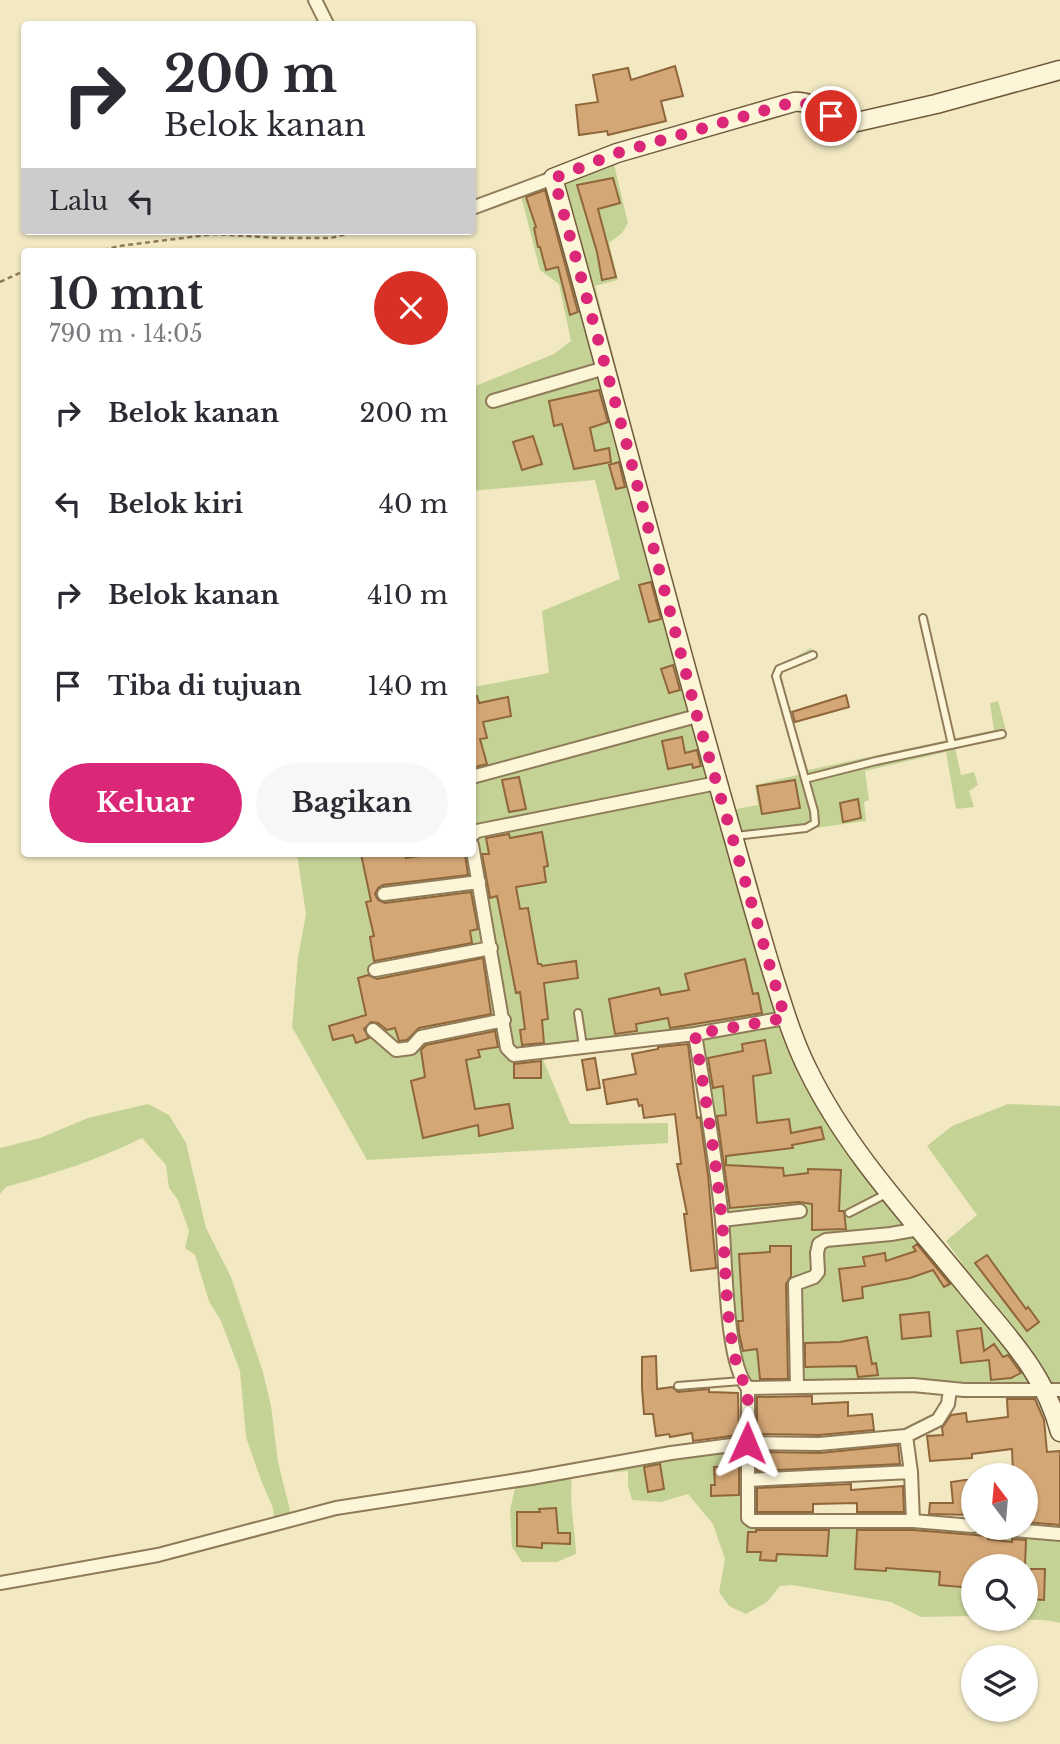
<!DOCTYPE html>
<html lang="id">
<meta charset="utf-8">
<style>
body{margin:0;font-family:"Libre Baskerville",serif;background:#f7f7f7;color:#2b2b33;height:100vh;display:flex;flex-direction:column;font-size:26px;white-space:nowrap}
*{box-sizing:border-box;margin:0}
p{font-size:23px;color:#7c7c81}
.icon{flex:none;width:38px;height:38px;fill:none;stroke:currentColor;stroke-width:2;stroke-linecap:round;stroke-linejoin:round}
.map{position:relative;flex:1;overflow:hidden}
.drawer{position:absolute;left:21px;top:248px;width:455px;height:609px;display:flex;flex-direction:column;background:#fff;border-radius:7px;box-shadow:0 2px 5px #0004}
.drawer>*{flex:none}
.top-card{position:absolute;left:21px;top:21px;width:455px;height:214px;border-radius:7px;box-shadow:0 2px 5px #0004;background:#fff;color:#2b2b33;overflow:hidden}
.needle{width:46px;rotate:344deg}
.controls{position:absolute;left:961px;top:1463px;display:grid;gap:14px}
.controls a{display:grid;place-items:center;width:77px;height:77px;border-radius:50%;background:#fff;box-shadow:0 2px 5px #0004;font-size:35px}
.pin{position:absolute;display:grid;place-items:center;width:60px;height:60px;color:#fff;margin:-30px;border:4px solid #fff;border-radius:50%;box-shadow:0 2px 7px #0007}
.me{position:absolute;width:77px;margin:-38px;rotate:1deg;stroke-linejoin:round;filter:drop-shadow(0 0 5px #0008)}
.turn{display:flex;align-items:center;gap:24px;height:147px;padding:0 28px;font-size:32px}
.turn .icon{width:91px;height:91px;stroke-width:2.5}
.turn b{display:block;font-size:49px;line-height:60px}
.then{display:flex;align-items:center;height:66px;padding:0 28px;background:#0003;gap:14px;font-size:26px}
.round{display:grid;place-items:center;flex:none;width:74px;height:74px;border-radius:37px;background:#f7f7f7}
.summary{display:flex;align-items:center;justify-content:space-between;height:119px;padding:0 28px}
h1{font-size:42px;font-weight:700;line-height:52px}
.primary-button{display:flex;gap:14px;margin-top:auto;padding:14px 28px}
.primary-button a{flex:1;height:80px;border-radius:42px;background:#db2777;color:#fff;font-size:28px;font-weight:700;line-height:80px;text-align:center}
.primary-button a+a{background:#f7f7f7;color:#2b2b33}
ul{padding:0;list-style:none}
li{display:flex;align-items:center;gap:21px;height:91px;padding:0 28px}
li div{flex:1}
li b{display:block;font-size:26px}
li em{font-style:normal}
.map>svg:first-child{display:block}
.green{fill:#c5d296}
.building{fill:#d4a776;stroke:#90663b;stroke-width:2}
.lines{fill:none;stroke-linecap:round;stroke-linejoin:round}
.lane-casing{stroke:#8f7b58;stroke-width:10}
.street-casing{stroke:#8f7b58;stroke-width:16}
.secondary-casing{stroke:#715b3b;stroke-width:21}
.path{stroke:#8f7b58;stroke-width:2.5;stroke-dasharray:5 3.5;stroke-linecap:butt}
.lane{stroke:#fcf5d8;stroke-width:6}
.street{stroke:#fcf5d8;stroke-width:12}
.secondary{stroke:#fcf5d8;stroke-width:18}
.route{stroke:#db2777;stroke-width:12;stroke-dasharray:0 21.6}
</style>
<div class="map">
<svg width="1060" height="1744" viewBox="0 0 1060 1744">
<rect width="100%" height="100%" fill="#f2e9c3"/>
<!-- green -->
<path class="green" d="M612,156l16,67 -6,10 -13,10 9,37 -23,6 93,357 48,166 22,-4 -3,-20 51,-12 -29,-105 34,-20 2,5 -33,16 13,54 15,47 186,-40 -4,-27 8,-2 8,29 -52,14 7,31 13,-3 4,13 -9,6 5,16 -18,2 -10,-57 -81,19 4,29 -5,2 2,19 -117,16 -17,6 47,172 -237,42 28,67 98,-1v20l-301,17 -75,-133 6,-70 8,-43 -9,-60h175l1,-167 76,-14 -7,-62 78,-32 -25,-99 -123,11 1,-104 81,-33 17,-13 -12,-57 -19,-14 -19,-74z
M784,1019l25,57 239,310 -302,3 -9,-19 -43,-337z
M148,1104l21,11 17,28 20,85 25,49 32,95 8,34 7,56 13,52 -17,8 -1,-14 -12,-28 -15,-43 -6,-66 -19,-50 -12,-20 -14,-46 -10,-7 4,-17 -11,-31 -9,-12 -3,-23 -24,-27c-44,22 -89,36 -136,49l-6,7v-46l40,-10 48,-20z
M1008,1104l52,2v279l-9,2 -105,-146 31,-26 -50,-69 25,-20z
M747,1445v71l185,8 81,8 47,2v89c-22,-7 -45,0 -69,-4h35v-53h-53v50l-52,1 -30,-15 -99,-17 -12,1 -13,16 -21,12 -17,-8 -10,-14 6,-33 -12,-35 -25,-30 -27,8 -29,-2 -4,-14v-15l-56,6c-3,25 3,51 4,77l-19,8h-35l-10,-15 -2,-37 7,-31z"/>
<!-- building -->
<path class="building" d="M675,66l8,30 -22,5 5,20 -58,14 -1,-4 -28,4 -3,-30 22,-3 -5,-27 35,-7 3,12z
M613,178l7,25 -22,6 18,68 -14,3 -5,-28 -20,-67z
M545,190l33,122 -8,3 -12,-48 -12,3 -6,-23h-2l-4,-19 2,-1 -10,-30z
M599,390l9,32 -18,6 5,23 14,-3 2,14 -37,7 -12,-45 -8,2 -5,-25z
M533,436l9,28 -20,6 -9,-28z
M619,462l6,25 -9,2 -7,-24z
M651,582l10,37 -12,3 -10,-37z
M673,665l7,25 -11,3 -8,-24z
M846,695l3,12 -54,15 -3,-10z
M472,696h5l2,7 29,-6 3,19 -28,6 4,16 -7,1 7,25 -15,4z
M682,737l3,16 12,-3 4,16 -8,2 -1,-4 -24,5 -6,-28z
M519,777l7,32 -17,3 -7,-32z
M795,780l5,28 -38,6 -5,-28z
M858,799l3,19 -18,4 -3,-19z
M542,832l6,34 -4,1 2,15 -30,5 4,22 8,-1 10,56h3l1,2 34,-5 2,17 -34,5 4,36 -6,1 2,23 -22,2 -2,-15 5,-1 -5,-37 -4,1 -19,-97 -7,2 -8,-44h7l-3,-16 23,-4 1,4z
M361,854h44l1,4 27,-4h32l3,21 -85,10 -5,3 -3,6 3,6 7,3 86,-11 7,37 -8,2 2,12 -98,18 -4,-24 4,-1 -8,-34 5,-1z
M483,958l8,56 -72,14 -12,12 -8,1 -4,-13 -8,2 -9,-7 -7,-1 -7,7 5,9 -13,5 -3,-8 -20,5 -4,-14 37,-11 -8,-37 10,-3 9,4z
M745,959l8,35 5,-1 4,20 -92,15 -2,-10 -32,6 1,7 -22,3 -6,-35 50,-11 2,7 28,-5 -4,-16z
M495,1031l3,16 -20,3 2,7 -14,3 9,49 34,-5 4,24 -34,8 -1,-11 -55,13 -12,-57 14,-4 -4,-27 5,-5z
M765,1040l6,33 -18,3 4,47 32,-4 2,14 30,-6 3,12 -32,6 1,3 -67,8v9l57,3 1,8 24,-3v-4l33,1 -2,41h5l2,18 -34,1v-26l-13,-2 -69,6 -13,-92 9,-1 -3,-29 -10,2 -5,-30 35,-7 -1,-7z
M688,1044l9,74 3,-1 8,58 8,93 -25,3 -7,-57h3l-10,-50h4l-6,-50 -31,4 -2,-13 -3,1 -2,-7 -30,5 -4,-24 33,-6 -4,-20 26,-5v-2z
M595,1058l5,30 -13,2 -5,-30z
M541,1061v17h-27v-14z
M917,1244l33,40 -6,3 -11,-17 -23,8 -48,9 1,11 -20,3 -4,-32 26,-3 -2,-9 22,-4 1,8 30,-10 -3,-4z
M770,1246h21v30l-5,8 2,95h-28l-3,-30 -14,2 -4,-18 -1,-12h5l-4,-67 31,-2z
M987,1255l39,54 2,-2 11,15 -12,9 -52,-68z
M929,1312l2,24 -29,3 -2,-24z
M981,1328l3,23 10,-7 9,13 5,-2 13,18 -10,5 -20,2 -2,-20 -28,3 -4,-32z
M867,1337l5,27 4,-1 2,12 -20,2 -2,-11 -51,1v-24l35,-1z
M656,1356l1,33 15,-2 6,5 31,-3v3l29,1 1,42 -46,6 -1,-8 -22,4 -1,-3 -13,2 -3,-22h-9l-2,-26v-31z
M812,1396v8l36,-2v14l24,-2 2,16 -55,5 -62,-1v-37z
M1007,1399h28l9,21 3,32 13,-1v74l-34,-3v-47h-13l-1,-26 -40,5v4l-42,3 -3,-25 16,-1 -1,-7 9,-13 15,-2 1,9 41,-5z
M898,1445l2,19 -143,7v-19l63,1z
M660,1464l4,25 -16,3 -4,-25z
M739,1466v29l-28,1v-11h4l-1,-18z
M965,1480h8v35l-44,-1 1,-11h23l-2,-21z
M851,1484v6l52,-4 1,26h-47v-9l-44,1v8h-56v-24z
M556,1508l2,25h12v11l-28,-1v5l-25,-2v-34h23l-1,-3z
M756,1530h73l-2,26 -50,-2 -1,7 -16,-1 1,-8h-14l1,-20h8z
M857,1530h56l75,6v3l24,3v-3l14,1 -1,26h-14v-5l-26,-3v8h-12v22l-34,-3 1,-13 -54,-4v3l-31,-2z
M1031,1569h14l-1,31 -14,-1z"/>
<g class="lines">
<defs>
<path id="lane" d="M923,618l29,127
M805,779l71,-18 126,-27
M735,836l71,-8 9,-5 -1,-12 -38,-135 3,-7 34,-14
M578,1013l5,33
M849,1213l37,-19
M678,1386l63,-5"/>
<path id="street" d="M315,0l12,24
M472,208l81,-30
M493,401l112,-33
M472,777l225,-61
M472,835l5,-4 240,-48
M472,845l35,203 7,7 181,-21 90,-16
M384,894l95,-12
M375,970l116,-22
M373,1030l23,20 15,-2 10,-11 83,-17
M695,1034c10,62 21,124 27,186 4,38 3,143 26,168v130l4,3h161l60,5
M722,1220l78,-9
M797,1387l-2,-103 19,-7 4,-5 -1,-19 2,-9 7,-4 65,-6 28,-5
M748,1388l165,-3 51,5h96
M906,1436l5,36 2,49
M748,1480l163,-8
M992,1528l68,6
M0,1583l158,-28 178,-47 195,-30 140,-25 76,-10 72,1 87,-8 32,-16 10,-16 2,-15"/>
<path id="secondary" d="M1060,70l-124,34 -88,20c-20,-4 -32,-24 -54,-22l-177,51 -64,25c62,219 117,440 180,658 13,47 26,93 40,139 11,34 20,66 36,97 40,81 103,147 159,216 38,47 76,83 92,144"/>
</defs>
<!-- lane casing -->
<use href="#lane" class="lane-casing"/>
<!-- street casing -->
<use href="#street" class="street-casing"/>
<!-- secondary casing -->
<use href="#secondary" class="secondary-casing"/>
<!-- path -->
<path class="path" d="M95,252l24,-6 96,-12 62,4h54l28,-7
M0,282l24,-11"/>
<!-- lane -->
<use href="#lane" class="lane"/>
<!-- street -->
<use href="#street" class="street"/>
<!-- secondary -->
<use href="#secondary" class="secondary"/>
</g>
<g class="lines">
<!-- route -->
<path class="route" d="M747,1443l1,-55c-23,-25 -22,-130 -26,-167 -6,-63 -17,-125 -27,-187l90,-16 -88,-302 -71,-274 -72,-264 63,-25 177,-51 18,3 19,11"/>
</g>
</svg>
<div class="controls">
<a><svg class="needle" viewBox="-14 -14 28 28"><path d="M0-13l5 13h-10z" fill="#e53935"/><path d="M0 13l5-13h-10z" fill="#7c7c81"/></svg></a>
<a><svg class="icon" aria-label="search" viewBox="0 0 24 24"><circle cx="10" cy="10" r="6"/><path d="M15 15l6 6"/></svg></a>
<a><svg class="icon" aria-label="layers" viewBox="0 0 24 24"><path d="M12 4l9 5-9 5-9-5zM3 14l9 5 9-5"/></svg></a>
</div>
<div class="pin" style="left:831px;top:116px;background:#d93025"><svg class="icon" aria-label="arrive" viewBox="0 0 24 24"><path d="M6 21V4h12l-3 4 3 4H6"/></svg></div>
<svg class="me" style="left:747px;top:1443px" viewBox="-20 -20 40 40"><path d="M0-17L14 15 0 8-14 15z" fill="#db2777" stroke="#fff" stroke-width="4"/></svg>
<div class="top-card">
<div class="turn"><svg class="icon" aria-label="right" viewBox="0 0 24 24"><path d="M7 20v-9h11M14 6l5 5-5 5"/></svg><div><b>200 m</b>Belok kanan</div></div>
<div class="then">Lalu<svg class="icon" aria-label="left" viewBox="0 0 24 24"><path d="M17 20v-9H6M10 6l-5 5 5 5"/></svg></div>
</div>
<section class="drawer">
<div class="summary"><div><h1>10 mnt</h1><p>790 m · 14:05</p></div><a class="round" style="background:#d93025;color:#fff"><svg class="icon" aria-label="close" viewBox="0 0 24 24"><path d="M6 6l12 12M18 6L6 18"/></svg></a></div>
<ul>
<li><svg class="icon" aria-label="right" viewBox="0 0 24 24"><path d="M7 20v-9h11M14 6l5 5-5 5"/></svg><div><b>Belok kanan</b></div><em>200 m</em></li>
<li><svg class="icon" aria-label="left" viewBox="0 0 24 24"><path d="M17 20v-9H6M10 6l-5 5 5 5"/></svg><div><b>Belok kiri</b></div><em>40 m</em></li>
<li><svg class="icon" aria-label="right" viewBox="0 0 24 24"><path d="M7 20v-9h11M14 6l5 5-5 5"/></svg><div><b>Belok kanan</b></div><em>410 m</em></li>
<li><svg class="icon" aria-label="arrive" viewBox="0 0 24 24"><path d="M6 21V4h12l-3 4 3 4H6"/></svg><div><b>Tiba di tujuan</b></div><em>140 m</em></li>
</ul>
<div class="primary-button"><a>Keluar</a><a>Bagikan</a></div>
</section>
</div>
